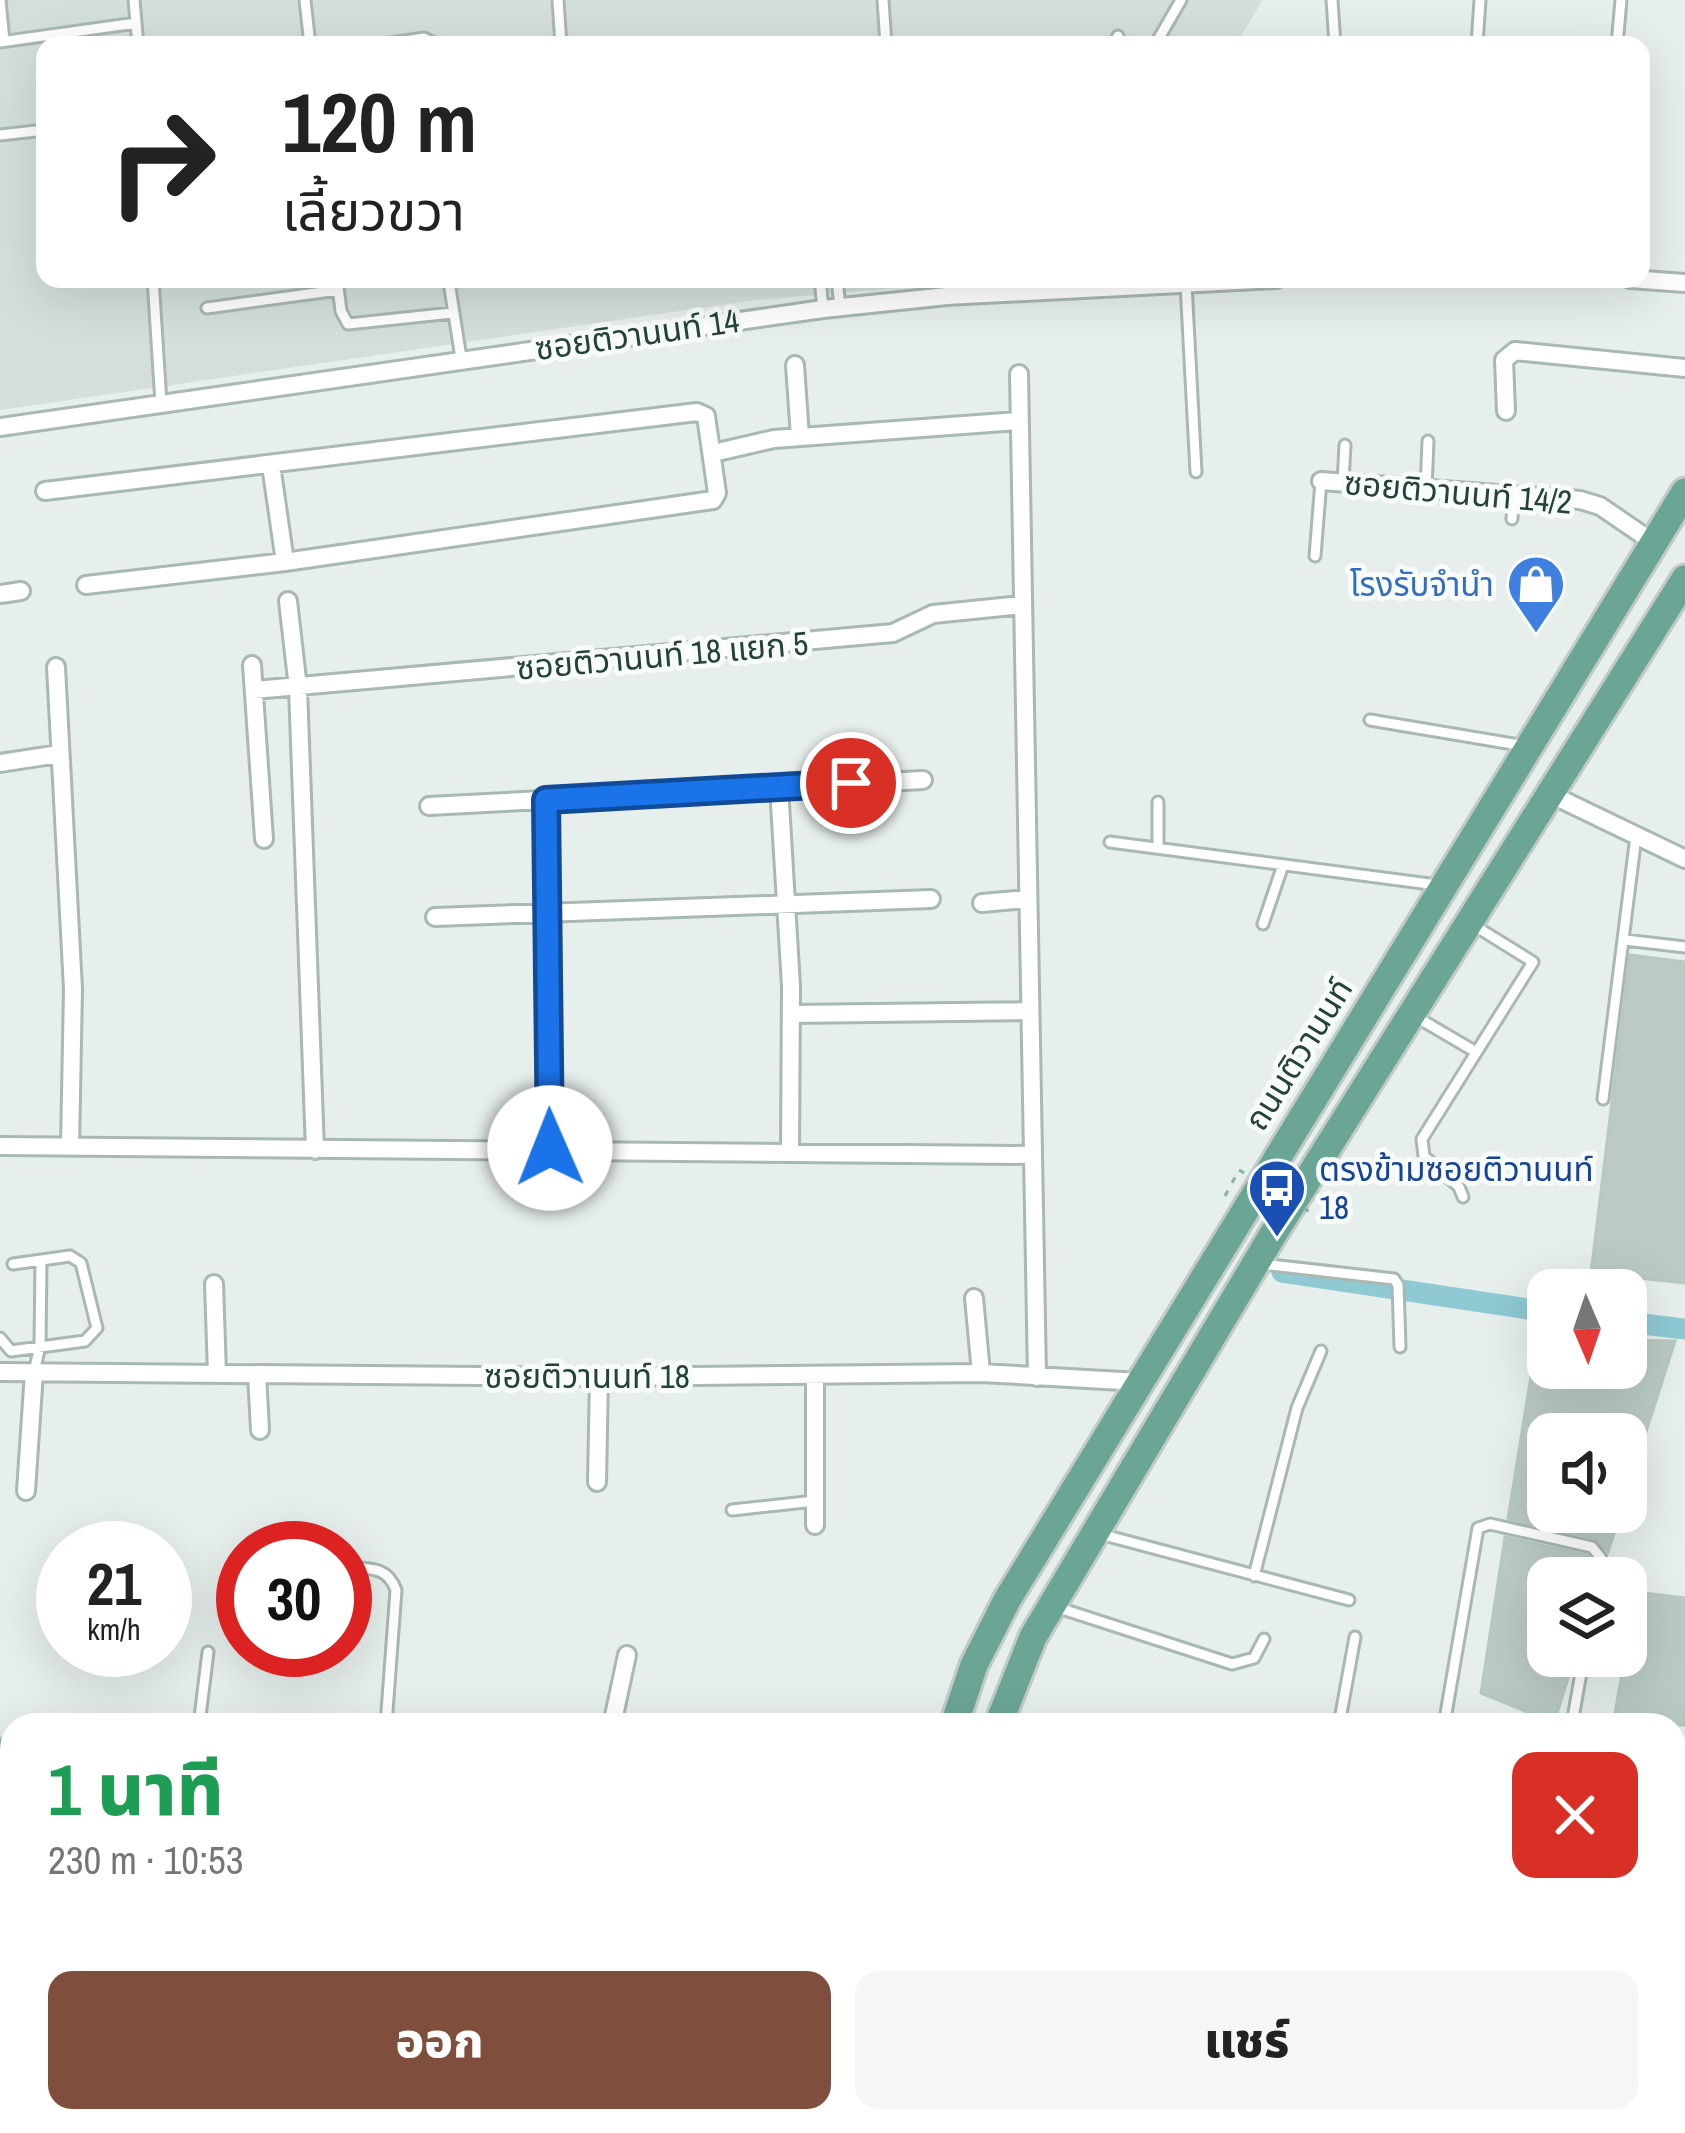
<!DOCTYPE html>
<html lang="th">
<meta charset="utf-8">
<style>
body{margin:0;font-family:"Archivo Narrow","Noto Sans Thai",sans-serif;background:#f6f6f6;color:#222;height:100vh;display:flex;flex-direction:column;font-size:45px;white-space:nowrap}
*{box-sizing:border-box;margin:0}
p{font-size:39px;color:#767676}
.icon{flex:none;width:66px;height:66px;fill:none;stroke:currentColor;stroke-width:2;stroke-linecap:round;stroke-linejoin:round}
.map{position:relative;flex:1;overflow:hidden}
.details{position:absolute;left:0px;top:1713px;width:1686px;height:420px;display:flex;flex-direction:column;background:#fff;border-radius:36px 36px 0 0;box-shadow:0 12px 48px #0002}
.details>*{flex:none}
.banner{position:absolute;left:36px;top:36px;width:1614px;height:252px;border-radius:24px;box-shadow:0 12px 48px #0002;background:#fff;color:#222;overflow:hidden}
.needle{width:78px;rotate:178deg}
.tools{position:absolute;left:1527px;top:1269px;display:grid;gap:24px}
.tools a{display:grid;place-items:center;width:120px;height:120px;border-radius:24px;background:#fff;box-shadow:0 12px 48px #0002;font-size:60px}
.speed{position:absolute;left:36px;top:1521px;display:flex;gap:24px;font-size:60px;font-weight:700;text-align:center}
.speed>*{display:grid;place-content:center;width:156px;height:156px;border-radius:50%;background:#fff;box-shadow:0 12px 48px #0002;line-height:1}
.speed small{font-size:30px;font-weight:400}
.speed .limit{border:18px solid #d22;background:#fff;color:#111}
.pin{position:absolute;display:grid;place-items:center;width:102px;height:102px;color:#fff;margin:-51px;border:6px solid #fff;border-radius:50%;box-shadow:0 3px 12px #0007}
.me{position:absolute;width:132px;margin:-66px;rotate:359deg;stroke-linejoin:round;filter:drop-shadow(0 0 9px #0008)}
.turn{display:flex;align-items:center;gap:42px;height:252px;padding:0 48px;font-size:54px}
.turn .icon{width:156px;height:156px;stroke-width:2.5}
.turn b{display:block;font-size:84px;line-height:102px}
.round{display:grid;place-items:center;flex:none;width:126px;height:126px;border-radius:24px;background:#f6f6f6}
.head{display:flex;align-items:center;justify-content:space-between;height:204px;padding:0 48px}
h1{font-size:72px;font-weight:800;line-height:90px;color:#1e9e55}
.cta{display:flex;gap:24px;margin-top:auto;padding:24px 48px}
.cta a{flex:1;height:138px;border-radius:24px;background:#804e3d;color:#fff;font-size:48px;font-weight:800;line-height:138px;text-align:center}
.cta a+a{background:#f6f6f6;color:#222}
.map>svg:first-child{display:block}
.built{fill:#d4dfda}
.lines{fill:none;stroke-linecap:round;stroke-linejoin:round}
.canal{stroke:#8ec9d4;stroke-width:21}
.building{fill:#bbcac4;stroke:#b8c9c2;stroke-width:3}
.lane-casing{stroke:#a8b8b2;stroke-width:15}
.street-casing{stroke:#a8b8b2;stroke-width:22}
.secondary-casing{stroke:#a4bbb3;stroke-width:30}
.primary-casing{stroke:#c2cac8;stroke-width:33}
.path{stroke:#86b3a5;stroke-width:3;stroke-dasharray:6 9;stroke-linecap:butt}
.lane{stroke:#fff;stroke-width:9}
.street{stroke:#fff;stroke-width:16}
.secondary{stroke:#fff;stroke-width:24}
.primary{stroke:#6aa596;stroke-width:27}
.rail-casing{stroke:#5f7d75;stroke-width:10}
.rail{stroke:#f7fbf9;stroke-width:6;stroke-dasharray:18;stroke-linecap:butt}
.path-bridge{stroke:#86b3a5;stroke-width:3;stroke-dasharray:6 9;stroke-linecap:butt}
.route-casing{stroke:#114b97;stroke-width:30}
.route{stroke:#1a73e8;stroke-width:21}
.labels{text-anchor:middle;stroke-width:10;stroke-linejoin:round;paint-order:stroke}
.street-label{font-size:33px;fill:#24423a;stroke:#f7fbf9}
.shop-label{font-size:33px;fill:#366cbe;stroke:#f7fbf9;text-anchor:end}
.transit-label{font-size:33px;fill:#164399;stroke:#f7fbf9;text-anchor:start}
</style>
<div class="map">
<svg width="1685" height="2133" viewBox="0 0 1685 2133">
<rect width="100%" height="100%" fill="#e6efeb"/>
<!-- built -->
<path class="built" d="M0,0h1263l-28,45h-1190v234h963l-253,21 -755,110z"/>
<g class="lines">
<!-- canal -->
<path class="canal" d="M1282,1272l266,40
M1626,1322l59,7"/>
</g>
<!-- building -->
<path class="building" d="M1630,955l55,7v321l-94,-10z
M1540,1320l8,1v47h78v-28l49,1 -46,144h-3v-51h-78v78h73l-13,40 -14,-14 -86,-19z
M1505,1537l82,18 5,6 -2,17h-42v78h27l-21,67 -73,-30z
M1636,1592l49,6v127h-72z"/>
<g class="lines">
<defs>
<path id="lane" d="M0,0l4,41
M134,0l4,45
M305,0l5,45
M558,0l3,45
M883,0l3,45
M1332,0l3,45
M0,42l136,-19
M378,45l46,-7 14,7
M1113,45l5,-9
M1155,45l26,-45
M1477,45l3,-45
M1617,45l4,-45
M0,135l45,-5
M153,279l8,124
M337,279l4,32 7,13 104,-11
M820,279l3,30
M837,279l3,28
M1186,284l10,188
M207,308l131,-18
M461,358l-12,-76 25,-3
M1343,482l2,-37
M1426,489l2,-48
M1512,519l2,-24
M1315,556l6,-75
M1370,720l155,26
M1158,802v46
M1110,842l327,43
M1263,924l20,-59
M1625,940l60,7
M1413,1015l63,37
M1603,1099l33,-263
M1463,1197l-4,-10 -35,-31 -2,-17 111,-177 -58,-36
M1262,1264l132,15 4,6 2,62
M0,1338l11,13 74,-10 12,-13 -16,-65 -11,-7 -57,8
M34,1372l6,-26 1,-86
M732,1510l83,-9
M1100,1534l249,66
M345,1567c23,2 42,-2 51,23l-10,135
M1254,1576l43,-168 24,-57
M1056,1607l176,57 22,-6 10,-19
M199,1724l20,1
M199,1725l9,-73
M1339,1725l16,-88
M1444,1725l34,-197 12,-4 102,23 9,11 -2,20
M1568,1725l5,-7 11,-62
M1674,1838l11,-10"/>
<path id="street" d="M1630,279l55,4
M795,365l5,72
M1019,374l18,1003
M1506,411l-2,-51 11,-9 170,17
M0,427l823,-118 124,-13 330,-17
M713,453l61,-14 244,-18
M271,465l14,97
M1321,481l259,19 20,6 54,37
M45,491l652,-79 9,4 11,77 -4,7 -428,62 -199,23
M0,594l21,-3
M288,601l10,87 17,462
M252,665l12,174
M56,667l17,322 -3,158
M254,690l639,-57 40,-19 89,-9
M0,763l59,-9
M779,787l12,199 -1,166
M1550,794l135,65
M546,799l5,349
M429,806l494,-26
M982,903l45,-4
M435,917l496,-18
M791,1014l237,-3
M0,1146l1031,9
M214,1284l3,90
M974,1298l7,75
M0,1372l599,5 382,-4 159,9
M257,1374l3,56
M597,1482l2,-105
M26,1491l8,-119
M815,1525v-150
M612,1725l15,-70
M0,2019l12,1
M0,2113l12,1
M86,2121l14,1
M717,2121l10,12
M141,2133l1,-12
M892,2133l41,-2
M1110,2133l2,-12
M1279,2133l3,-12
M1436,2133l3,-12"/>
<path id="secondary" d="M1674,1902l11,1
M1674,1997l11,2"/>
<path id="primary" d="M954,1725l20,-60 33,-65 678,-1108
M998,1725l35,-88 239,-401 413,-657
M0,1753l12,1
M0,1776l12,1
M0,1801l12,1
M0,1827l12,1
M1674,1931l11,1
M1674,1954l11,1
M931,2121l3,12
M981,2121l3,12"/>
</defs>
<!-- lane casing -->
<use href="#lane" class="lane-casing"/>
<!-- street casing -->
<use href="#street" class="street-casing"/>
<!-- secondary casing -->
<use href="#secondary" class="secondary-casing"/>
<!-- primary casing -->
<use href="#primary" class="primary-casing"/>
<!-- path -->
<path class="path" d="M1225,1196l14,-26"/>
<!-- lane -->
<use href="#lane" class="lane"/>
<!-- street -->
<use href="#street" class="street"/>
<!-- secondary -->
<use href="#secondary" class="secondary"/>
<!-- primary -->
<use href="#primary" class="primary"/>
<defs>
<path id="rail" d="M1674,1997l11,1
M937,2133l1,-12"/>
</defs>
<!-- rail casing -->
<use href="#rail" class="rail-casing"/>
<!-- rail -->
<use href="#rail" class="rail"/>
<!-- path-bridge -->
<path class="path-bridge" d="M1239,1170l76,45"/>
</g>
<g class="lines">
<defs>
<path id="route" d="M550,1148l-4,-348 305,-17"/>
</defs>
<!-- route casing -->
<use href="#route" class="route-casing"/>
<!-- route -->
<use href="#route" class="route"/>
</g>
<!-- icons -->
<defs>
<symbol id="shop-pin" viewBox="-11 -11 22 30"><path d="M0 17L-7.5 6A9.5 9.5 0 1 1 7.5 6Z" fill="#3f7fe0" stroke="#f7fbf9"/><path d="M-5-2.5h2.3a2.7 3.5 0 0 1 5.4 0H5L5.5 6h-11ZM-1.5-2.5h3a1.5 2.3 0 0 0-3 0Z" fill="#fff"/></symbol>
<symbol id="bus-pin" viewBox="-11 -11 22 30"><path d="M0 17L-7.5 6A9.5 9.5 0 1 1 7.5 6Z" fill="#1a4fb4" stroke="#f7fbf9"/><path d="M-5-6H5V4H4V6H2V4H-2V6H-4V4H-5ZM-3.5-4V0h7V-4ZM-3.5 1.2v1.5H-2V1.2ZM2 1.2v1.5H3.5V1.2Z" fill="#fff"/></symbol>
</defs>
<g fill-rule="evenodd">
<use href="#shop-pin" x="1503" y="551" width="66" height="90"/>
<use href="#bus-pin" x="1244" y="1155" width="66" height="90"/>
</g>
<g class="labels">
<!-- street labels -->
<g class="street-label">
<text transform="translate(637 334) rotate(-8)" y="12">ซอยติวานนท์ 14</text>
<text transform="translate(1458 492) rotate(5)" y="12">ซอยติวานนท์ 14/2</text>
<text transform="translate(662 655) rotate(-5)" y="12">ซอยติวานนท์ 18 แยก 5</text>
<text transform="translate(1298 1054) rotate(-58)" y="12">ถนนติวานนท์</text>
<text x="587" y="1388">ซอยติวานนท์ 18</text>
</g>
<!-- shop labels -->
<g class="shop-label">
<text x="1494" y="596">โรงรับจำนำ</text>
</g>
<!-- transit labels -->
<g class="transit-label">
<text x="1319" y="1181">ตรงข้ามซอยติวานนท์<tspan x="1319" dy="38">18</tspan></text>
</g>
</g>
</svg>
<div class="tools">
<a><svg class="needle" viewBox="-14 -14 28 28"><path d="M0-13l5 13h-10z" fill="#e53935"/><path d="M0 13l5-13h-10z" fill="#767676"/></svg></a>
<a><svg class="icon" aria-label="sound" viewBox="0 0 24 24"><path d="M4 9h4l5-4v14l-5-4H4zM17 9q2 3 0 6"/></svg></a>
<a><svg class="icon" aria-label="layers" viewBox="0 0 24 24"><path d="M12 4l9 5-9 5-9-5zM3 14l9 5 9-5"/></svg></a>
</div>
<div class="speed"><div>21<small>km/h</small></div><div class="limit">30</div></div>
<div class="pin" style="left:851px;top:783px;background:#d93025"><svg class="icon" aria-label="arrive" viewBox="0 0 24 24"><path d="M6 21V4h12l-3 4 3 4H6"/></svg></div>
<svg class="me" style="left:550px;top:1148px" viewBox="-20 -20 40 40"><circle r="19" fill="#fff"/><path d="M0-13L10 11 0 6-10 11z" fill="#1a73e8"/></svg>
<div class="banner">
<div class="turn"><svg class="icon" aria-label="right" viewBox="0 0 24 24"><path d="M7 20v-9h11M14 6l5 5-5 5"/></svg><div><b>120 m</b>เลี้ยวขวา</div></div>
</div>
<section class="details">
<div class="head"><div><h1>1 นาที</h1><p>230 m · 10:53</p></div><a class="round" style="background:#d93025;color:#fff"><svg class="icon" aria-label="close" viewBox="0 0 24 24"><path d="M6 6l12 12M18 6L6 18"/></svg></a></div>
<div class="cta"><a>ออก</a><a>แชร์</a></div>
</section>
</div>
